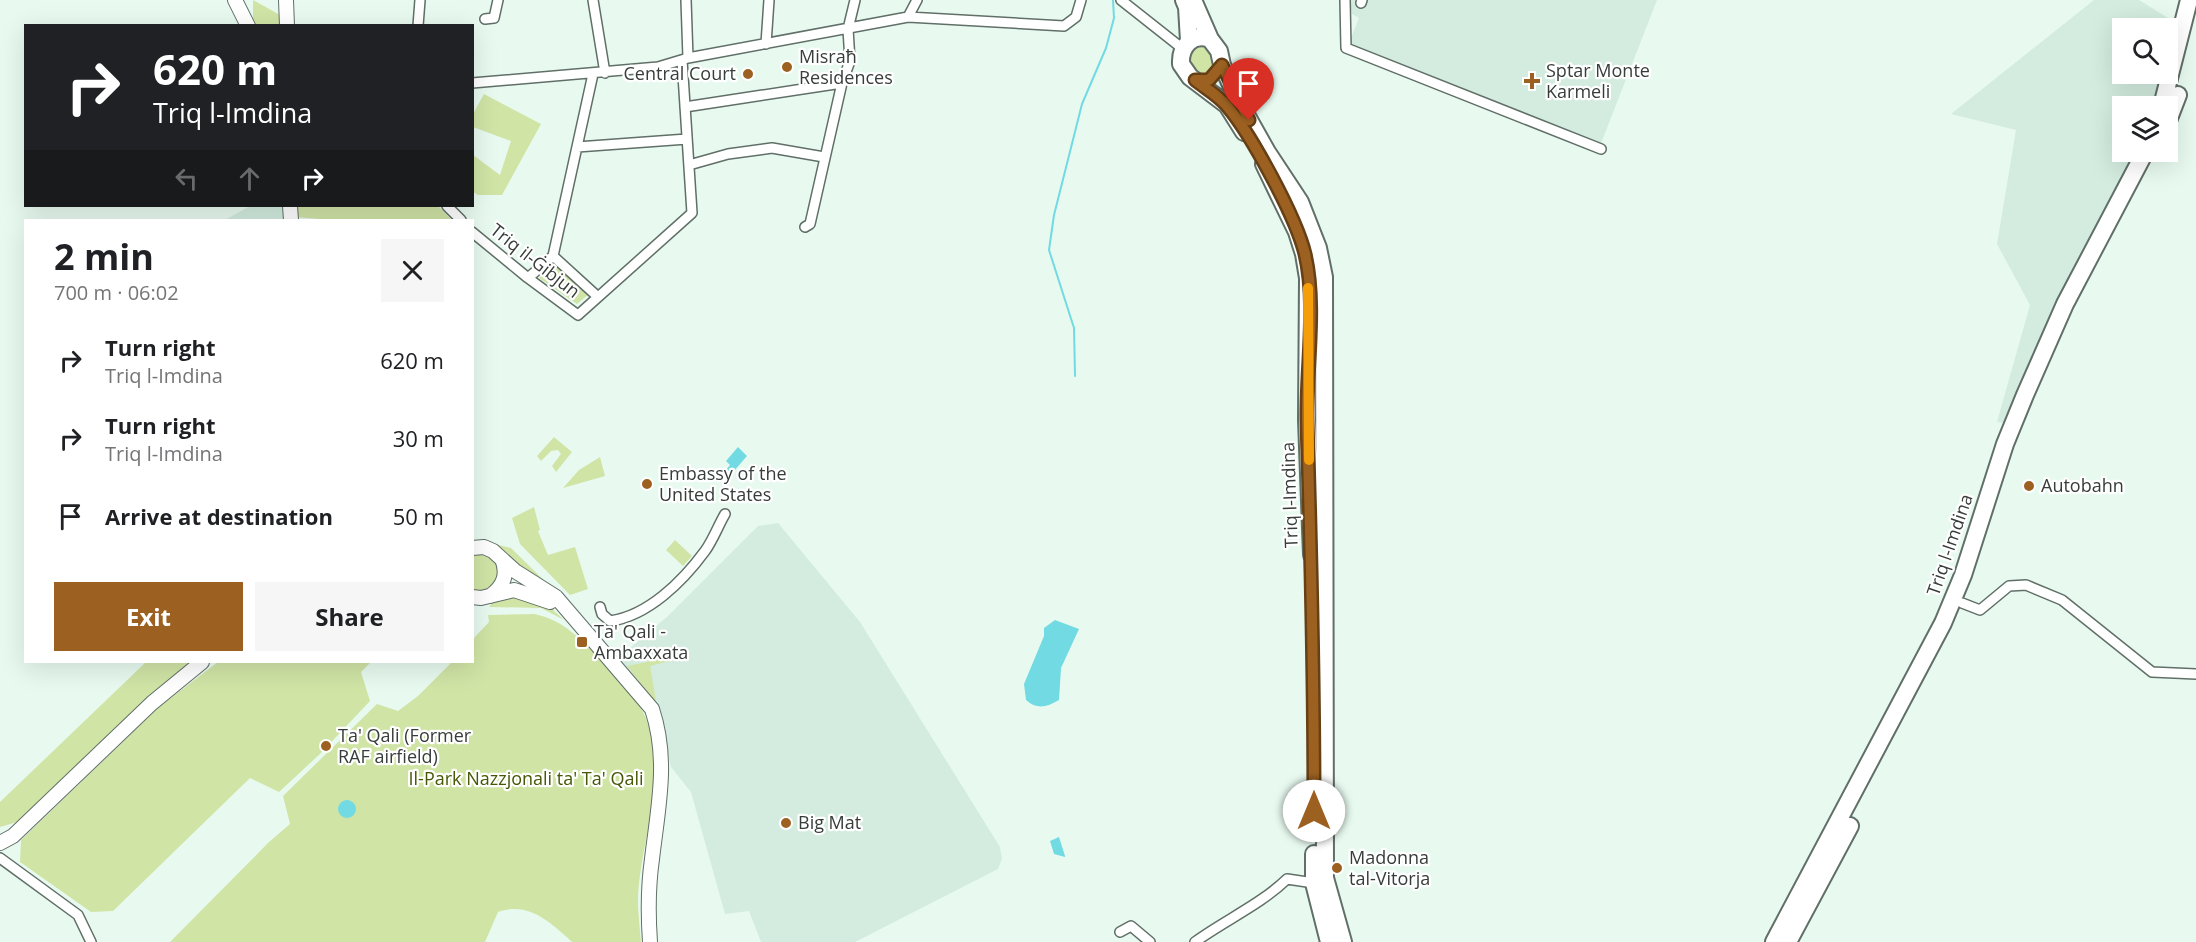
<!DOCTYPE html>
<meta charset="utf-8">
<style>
body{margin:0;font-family:"Open Sans",sans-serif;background:#f6f6f6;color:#202124;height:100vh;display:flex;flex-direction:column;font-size:22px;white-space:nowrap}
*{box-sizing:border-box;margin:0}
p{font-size:20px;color:#757577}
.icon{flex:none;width:33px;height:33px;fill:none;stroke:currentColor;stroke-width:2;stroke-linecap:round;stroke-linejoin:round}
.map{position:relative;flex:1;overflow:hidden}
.details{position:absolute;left:24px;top:219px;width:450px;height:444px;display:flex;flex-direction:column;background:#fff;border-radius:0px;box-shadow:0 6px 24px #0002}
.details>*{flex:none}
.banner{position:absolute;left:24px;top:24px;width:450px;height:183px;border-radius:0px;box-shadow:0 6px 24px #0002;background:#202124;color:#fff;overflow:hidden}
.buttons{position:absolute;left:2112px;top:18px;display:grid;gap:12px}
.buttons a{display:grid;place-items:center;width:66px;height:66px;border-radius:0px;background:#fff;box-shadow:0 6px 24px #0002;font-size:30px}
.pin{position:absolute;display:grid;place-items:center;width:51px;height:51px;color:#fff;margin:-62px -26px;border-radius:50% 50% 50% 0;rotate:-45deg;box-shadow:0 0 6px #0007}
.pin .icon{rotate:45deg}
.me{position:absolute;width:66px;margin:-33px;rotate:0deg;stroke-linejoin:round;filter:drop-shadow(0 0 4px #0008)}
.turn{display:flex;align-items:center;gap:21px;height:126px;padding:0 30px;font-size:27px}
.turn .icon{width:78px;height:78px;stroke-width:2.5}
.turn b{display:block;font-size:42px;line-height:51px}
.lanes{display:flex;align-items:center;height:57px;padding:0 30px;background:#0003;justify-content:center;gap:30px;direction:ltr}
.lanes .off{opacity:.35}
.round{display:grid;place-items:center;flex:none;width:63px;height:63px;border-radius:0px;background:#f6f6f6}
.head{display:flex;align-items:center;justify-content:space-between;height:102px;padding:0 30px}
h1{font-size:36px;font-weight:700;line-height:45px}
.cta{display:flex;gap:12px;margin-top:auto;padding:12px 30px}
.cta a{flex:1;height:69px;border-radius:0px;background:#9c6121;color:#fff;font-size:24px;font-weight:700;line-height:69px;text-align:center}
.cta a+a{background:#f6f6f6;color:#202124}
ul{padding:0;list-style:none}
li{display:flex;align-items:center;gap:18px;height:78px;padding:0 30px}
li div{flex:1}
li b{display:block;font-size:22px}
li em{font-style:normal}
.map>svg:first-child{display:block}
.built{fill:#d3ecdf}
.green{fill:#d0e4a6}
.water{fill:#71dae2}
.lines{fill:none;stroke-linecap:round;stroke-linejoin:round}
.stream{stroke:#71dae2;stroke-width:2}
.street-casing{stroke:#606f67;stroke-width:12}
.secondary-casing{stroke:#606f67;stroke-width:16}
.highway-casing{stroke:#606f67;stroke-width:20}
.street{stroke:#fff;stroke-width:9}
.secondary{stroke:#fff;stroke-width:14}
.highway{stroke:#fff;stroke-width:16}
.route-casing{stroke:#653f15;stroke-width:15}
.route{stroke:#9c6121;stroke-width:10}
.slow{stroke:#f59e0b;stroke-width:10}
.poi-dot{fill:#9c6121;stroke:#fff;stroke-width:2}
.labels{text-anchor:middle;stroke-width:4.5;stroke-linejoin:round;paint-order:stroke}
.poi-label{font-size:18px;fill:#373d3a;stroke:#fff;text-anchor:start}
.street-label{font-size:18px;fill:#373d3a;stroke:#fff}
.park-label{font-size:18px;fill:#465805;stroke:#fff}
</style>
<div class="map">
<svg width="2196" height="942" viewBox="0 0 2196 942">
<rect width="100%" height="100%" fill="#e8faf0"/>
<!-- built -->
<path class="built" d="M1349,0h308l-57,146 -252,-101 11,-27 -7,-4z
M2094,0h45l39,24 -10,48v-44h-46v46h45l-12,32h-33v46h17l-134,271 -8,-1 33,-117 -33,-61 19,-114 -65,-16z
M250,206h31l5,14h-61z
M778,523l82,99 140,225 2,12 -4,10 -143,73h-94l-12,-31 -24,3 -34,-122 -20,-25 -15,-60 -38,-49 49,-41 91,-91z"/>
<!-- green -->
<path class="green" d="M253,0l27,15 -1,10h-26z
M1187 60a14 14 0 1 1 28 0a14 14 0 1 1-28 0Z
M484,94l57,30 -39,71h-24l-5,-3v-37l27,20 11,-34 -38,-14v-13z
M295,206h143l14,14h-122l-34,-3z
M553,264l36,30 -12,10 -38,-26z
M554,437l18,15 -16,20 -4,-6 9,-12 -3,-4 -7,1 -10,10 -4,-5z
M600,457l5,19 -42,12 16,-18z
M534,507l6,23 -2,1 10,24 27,-8 13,42 -18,6 -50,-51 -8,-26z
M675,540l17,16 -9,10 -17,-16z
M482,541l29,7 50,49z
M480,552l13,4 9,17 -10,19 -19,1v-40z
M508,595l42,12 14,13 -23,-12 -52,-1 4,-5z
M534,614c29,6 46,24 66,45 16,16 34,33 43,53 30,61 -4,127 -5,189 0,13 2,28 3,41h-69c-21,-19 -43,-41 -74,-30l-13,30h-315l99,-100 21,-18 -7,-28 94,-92 21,7 20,-15 34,-34h20l1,-23 16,-17 -1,-7z
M671,653l6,6 -27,7 6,35h-2l-27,-35 44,-9z
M146,662h49l-174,159 -21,6v-25z
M218,662h153l-10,10 9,29 -49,52 -42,39 -29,-14 -137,133 -22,1 -71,-50 1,-22 138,-133z"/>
<!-- water -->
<path class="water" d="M738,447l9,9 -20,23 -5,-4 8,-10 -4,-4z
M1055,620l24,9 -18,39 -2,32c-12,7 -22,10 -33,0l-2,-16 20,-48v-8z
M338 809a9 9 0 1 1 18 0a9 9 0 1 1-18 0Z
M1059,837l6,19v1l-11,-3 -4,-13z"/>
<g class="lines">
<!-- stream -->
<path class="stream" d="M1075,376l-1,-48 -25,-78 5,-35 28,-111 24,-56 8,-30 -1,-18"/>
<defs>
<path id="street" d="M593,0l12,73
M686,0l2,58
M1121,0l62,49
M1345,0l1,48 255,101
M1361,3l1,-3
M908,17l9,-17
M485,19l9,-1 4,-18
M418,26l2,-26
M766,44l3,-44
M472,83l186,-16 30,-9 220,-41 156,9 12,-9 5,-17
M685,107l157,-24
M577,147l110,-8
M689,165l39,-11 44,-6 52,9
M447,206l14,14
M805,227l5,-3 32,-141 8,-22 -2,-32 7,-29
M472,232l56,46 50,37 114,-102 -10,-153
M553,256l45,41
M528,278l25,-22 40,-182
M1962,603l18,7 29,-24 17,-1 36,15 90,72 44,2
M600,607l2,7 8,7c38,-5 73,-40 95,-70 8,-11 13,-25 20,-37
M0,858l78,57 13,27
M1120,932l11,-6 19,16
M1195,942c30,-22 65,-37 92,-63l27,4"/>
<path id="secondary" d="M235,0l13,26
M286,0l1,26
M290,206l1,14
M472,548l12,-1 9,4 22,20 41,26 96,112c17,51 6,98 0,150 -4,28 -4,55 -2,83
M490,596c14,-10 18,-22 12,-37
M472,597l9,1 33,-8 36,12
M0,843l13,-7 139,-133 50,-41"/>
<path id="highway" d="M1184,0l3,7 2,34
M1193,0l17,39 9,12 3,14 18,39 27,48 33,50 18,46 6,29 1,601 18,64
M1210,39c-18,-7 -30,8 -29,25l9,13 37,28 17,27
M2162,106l27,-106
M2168,121l10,-26
M1264,164l33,68 7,22 4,24 -1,142 5,135
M1314,854v29l15,59
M1774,942l169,-319 20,-48 42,-131 20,-49 40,-91 80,-152
M1788,942l62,-116"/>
</defs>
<!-- street casing -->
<use href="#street" class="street-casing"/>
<!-- secondary casing -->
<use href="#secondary" class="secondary-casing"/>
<!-- highway casing -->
<use href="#highway" class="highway-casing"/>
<!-- street -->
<use href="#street" class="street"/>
<!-- secondary -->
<use href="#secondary" class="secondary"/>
<!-- highway -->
<use href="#highway" class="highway"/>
</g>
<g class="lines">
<defs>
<path id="route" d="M1249,120l-27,-55 -13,15h-14c10,8 24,16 32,26 24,28 69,111 78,148 12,51 1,114 2,167 4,130 7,260 7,390"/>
</defs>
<!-- route casing -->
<use href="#route" class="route-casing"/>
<!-- route -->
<use href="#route" class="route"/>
<!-- slow -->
<path class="slow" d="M1308,288l1,172"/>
</g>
<!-- markers -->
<g class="poi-dot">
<circle cx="787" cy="67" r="6"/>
<circle cx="748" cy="74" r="6"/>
<path d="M1529 72h6v6h6v6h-6v6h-6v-6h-6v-6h6z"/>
<circle cx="647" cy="484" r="6"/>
<circle cx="2029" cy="486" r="6"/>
<rect x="576" y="636" width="12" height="12" rx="3"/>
<circle cx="326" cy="746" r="6"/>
<circle cx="786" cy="823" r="6"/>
<circle cx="1337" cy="868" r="6"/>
</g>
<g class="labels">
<!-- poi labels -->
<g class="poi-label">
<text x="799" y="63">Misraħ<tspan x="799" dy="21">Residences</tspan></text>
<text x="1546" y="77">Sptar Monte<tspan x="1546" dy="21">Karmeli</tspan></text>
<text x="736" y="80" text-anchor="end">Central Court</text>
<text x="659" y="480">Embassy of the<tspan x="659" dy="21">United States</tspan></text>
<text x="2041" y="492">Autobahn</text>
<text x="594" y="638">Ta' Qali -<tspan x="594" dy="21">Ambaxxata</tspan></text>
<text x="338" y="742">Ta' Qali (Former<tspan x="338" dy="21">RAF airfield)</tspan></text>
<text x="798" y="829">Big Mat</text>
<text x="1349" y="864">Madonna<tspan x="1349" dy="21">tal-Vitorja</tspan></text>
</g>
<!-- street labels -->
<g class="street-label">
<text transform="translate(535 261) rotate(38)" y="6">Triq il-Ġibjun</text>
<text transform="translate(1290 495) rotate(-92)" y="6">Triq l-Imdina</text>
<text transform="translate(1950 545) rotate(-71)" y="6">Triq l-Imdina</text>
</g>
<!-- park labels -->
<g class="park-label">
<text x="526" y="785">Il-Park Nazzjonali ta' Ta' Qali</text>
</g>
</g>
</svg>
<div class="buttons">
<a><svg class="icon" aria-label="search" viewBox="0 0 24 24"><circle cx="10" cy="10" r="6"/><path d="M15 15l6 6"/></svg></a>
<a><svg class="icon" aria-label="layers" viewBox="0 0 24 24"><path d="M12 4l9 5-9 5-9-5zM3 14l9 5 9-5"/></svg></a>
</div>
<div class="pin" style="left:1249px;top:120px;background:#d93025"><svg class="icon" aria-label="arrive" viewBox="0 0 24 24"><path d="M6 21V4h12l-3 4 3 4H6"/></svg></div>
<svg class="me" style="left:1314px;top:811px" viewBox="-20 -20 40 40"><circle r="19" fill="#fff"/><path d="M0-13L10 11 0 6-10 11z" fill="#9c6121"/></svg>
<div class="banner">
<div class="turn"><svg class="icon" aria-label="right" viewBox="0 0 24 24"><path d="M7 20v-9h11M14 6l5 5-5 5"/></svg><div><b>620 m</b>Triq l-Imdina</div></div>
<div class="lanes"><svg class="icon off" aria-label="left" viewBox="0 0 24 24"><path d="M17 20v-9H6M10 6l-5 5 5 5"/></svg><svg class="icon off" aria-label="ahead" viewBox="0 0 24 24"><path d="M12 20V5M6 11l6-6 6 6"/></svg><svg class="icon" aria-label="right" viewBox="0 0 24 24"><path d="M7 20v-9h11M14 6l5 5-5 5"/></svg></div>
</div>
<section class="details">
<div class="head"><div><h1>2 min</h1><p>700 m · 06:02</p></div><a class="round"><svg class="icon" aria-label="close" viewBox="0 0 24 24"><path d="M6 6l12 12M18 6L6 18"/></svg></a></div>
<ul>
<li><svg class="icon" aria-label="right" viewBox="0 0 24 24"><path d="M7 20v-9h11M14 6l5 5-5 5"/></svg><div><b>Turn right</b><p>Triq l-Imdina</p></div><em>620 m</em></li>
<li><svg class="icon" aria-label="right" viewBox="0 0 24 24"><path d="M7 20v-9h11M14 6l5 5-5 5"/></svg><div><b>Turn right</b><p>Triq l-Imdina</p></div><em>30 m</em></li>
<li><svg class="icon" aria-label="arrive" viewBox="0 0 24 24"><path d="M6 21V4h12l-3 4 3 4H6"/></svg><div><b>Arrive at destination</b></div><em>50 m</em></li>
</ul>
<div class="cta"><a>Exit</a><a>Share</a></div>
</section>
</div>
